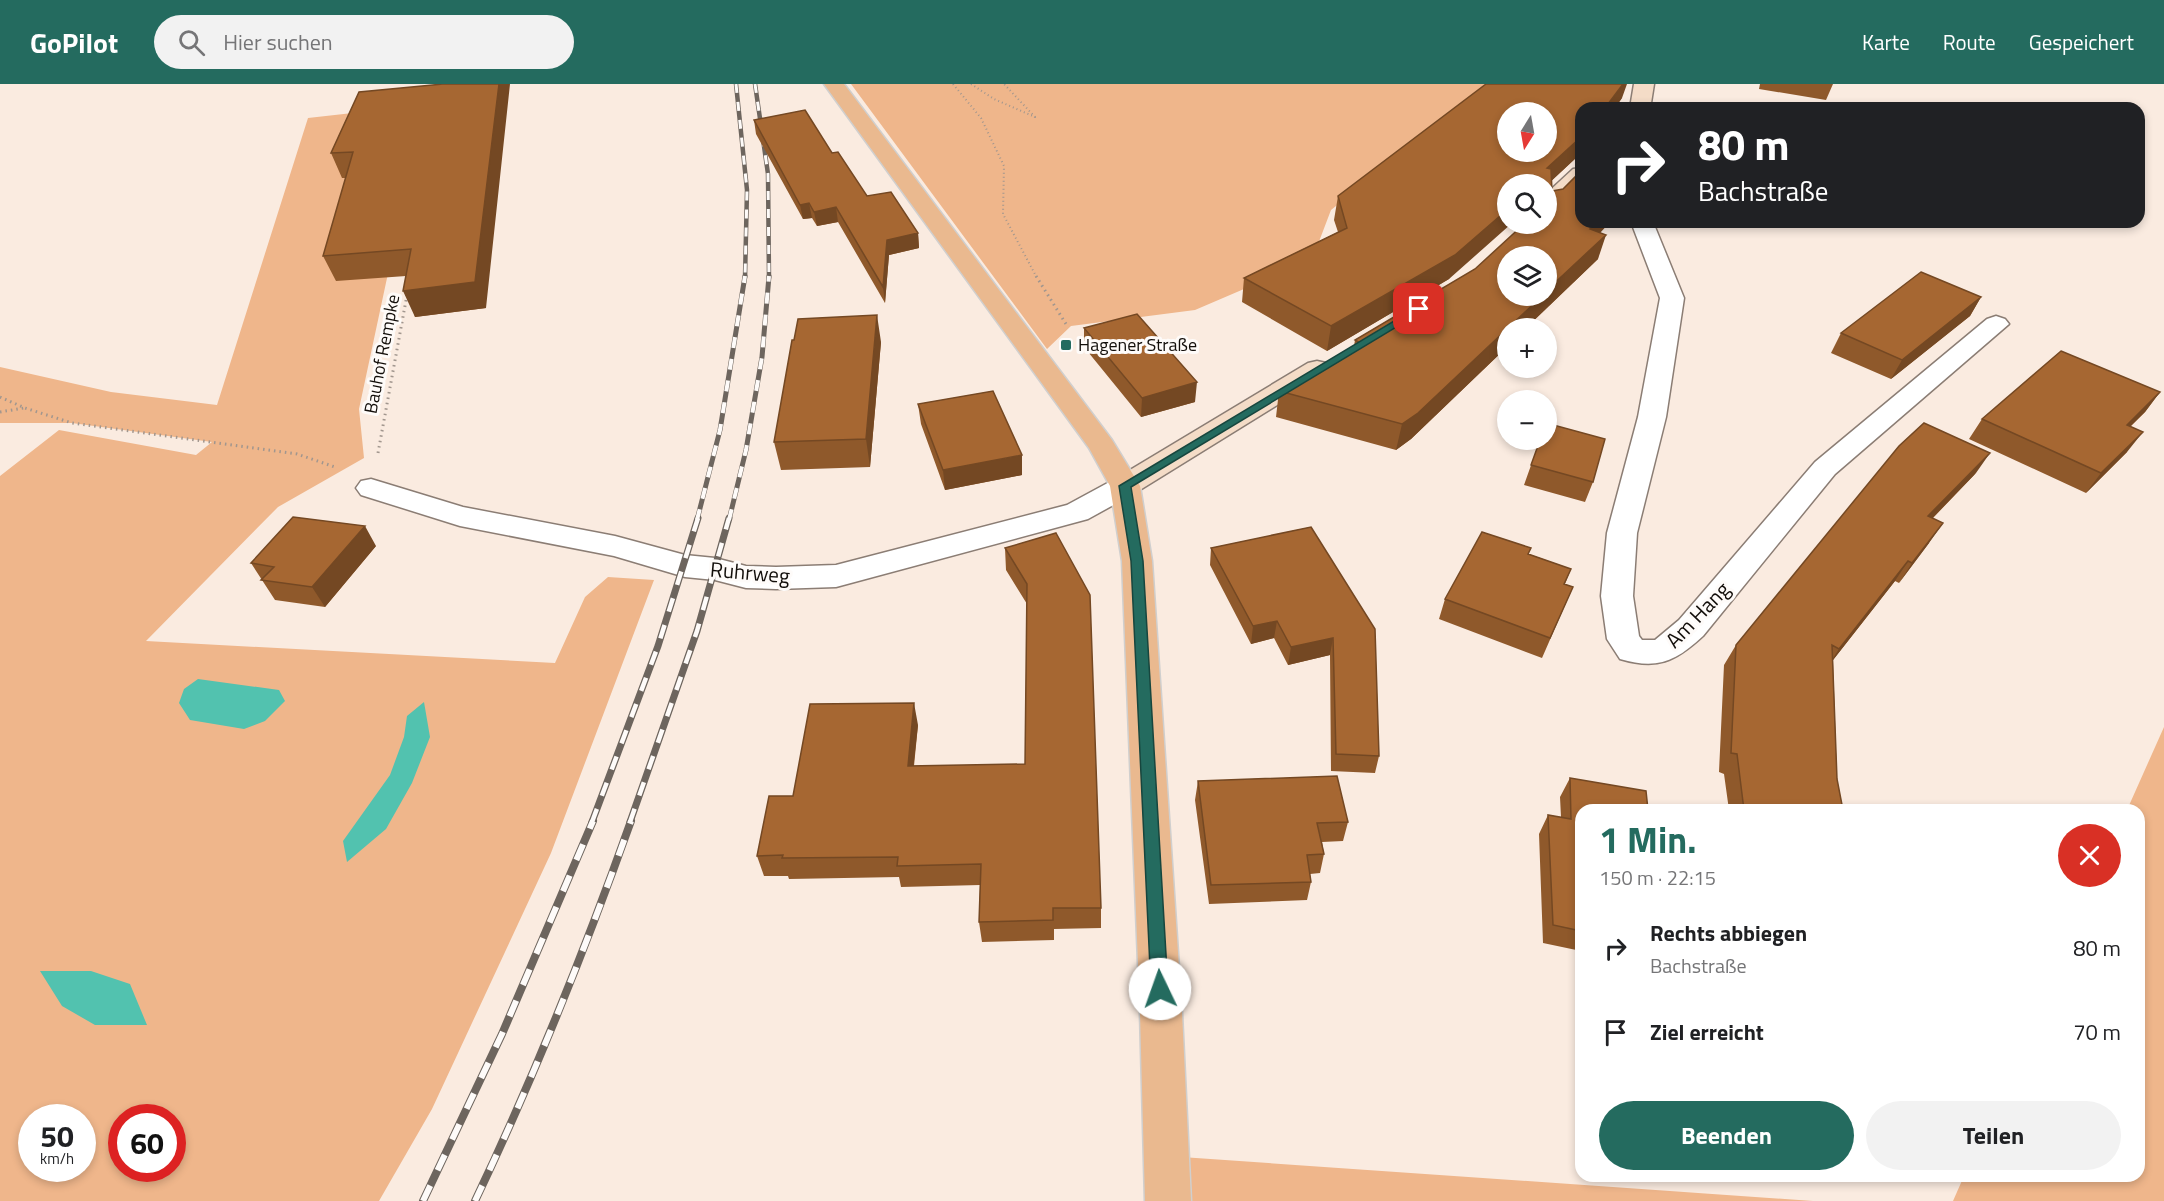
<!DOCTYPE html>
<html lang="de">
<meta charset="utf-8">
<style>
body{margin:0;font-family:"Titillium Web",sans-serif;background:#f2f2f2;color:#202124;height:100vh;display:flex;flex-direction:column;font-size:22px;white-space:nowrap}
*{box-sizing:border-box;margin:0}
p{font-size:20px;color:#757577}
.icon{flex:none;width:33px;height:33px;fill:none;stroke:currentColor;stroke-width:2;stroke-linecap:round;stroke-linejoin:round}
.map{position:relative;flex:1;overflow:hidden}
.side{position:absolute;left:1575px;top:720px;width:570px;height:378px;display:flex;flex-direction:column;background:#fff;border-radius:18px;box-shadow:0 3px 9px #0003}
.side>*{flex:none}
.hud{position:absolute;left:1575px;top:18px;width:570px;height:126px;border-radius:18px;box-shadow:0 3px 9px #0003;background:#202124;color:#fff;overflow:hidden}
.needle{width:39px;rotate:191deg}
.buttons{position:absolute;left:1497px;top:18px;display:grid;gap:12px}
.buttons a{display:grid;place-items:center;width:60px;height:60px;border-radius:50%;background:#fff;box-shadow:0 3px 9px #0003;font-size:30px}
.speed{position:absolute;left:18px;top:1020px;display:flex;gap:12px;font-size:30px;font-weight:700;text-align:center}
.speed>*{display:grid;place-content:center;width:78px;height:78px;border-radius:50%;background:#fff;box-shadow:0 3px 9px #0003;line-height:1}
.speed small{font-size:15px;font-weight:400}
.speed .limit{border:9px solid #d22;background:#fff;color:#111}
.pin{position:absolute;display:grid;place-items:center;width:51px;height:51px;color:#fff;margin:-26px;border-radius:12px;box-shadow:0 3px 9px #0006}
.me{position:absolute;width:66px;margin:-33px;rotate:357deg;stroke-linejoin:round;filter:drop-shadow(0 0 4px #0008)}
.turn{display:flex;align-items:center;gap:21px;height:126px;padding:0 24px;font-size:27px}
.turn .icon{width:78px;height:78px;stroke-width:2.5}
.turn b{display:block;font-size:42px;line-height:51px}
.round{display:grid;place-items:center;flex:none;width:63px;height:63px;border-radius:32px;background:#f2f2f2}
.head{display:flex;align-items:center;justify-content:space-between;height:102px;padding:0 24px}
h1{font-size:36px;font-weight:700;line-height:45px;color:#246b5f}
.primary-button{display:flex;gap:12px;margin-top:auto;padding:12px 24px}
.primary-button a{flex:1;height:69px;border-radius:36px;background:#246b5f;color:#fff;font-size:24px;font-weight:700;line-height:69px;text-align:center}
.primary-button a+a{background:#f2f2f2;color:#202124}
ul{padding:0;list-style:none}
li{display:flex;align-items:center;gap:18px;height:84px;padding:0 24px}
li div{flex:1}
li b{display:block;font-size:22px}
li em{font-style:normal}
header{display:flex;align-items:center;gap:36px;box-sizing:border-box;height:84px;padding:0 30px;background:#246b5f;color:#fff}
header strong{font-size:28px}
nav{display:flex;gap:33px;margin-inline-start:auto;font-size:21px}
.search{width:420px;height:54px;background:#f2f2f2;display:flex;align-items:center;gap:15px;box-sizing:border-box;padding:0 21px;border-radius:33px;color:#757577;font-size:22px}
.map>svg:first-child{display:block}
.green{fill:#efb68b;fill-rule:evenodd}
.water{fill:#52c2af}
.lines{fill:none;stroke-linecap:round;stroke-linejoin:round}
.street-casing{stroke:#8b7d74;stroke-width:3}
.secondary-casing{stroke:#8b7d74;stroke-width:3}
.primary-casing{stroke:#d0cfce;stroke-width:3}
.path-far1{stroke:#a1968e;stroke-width:2;stroke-dasharray:1 3;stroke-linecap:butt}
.path{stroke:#a1968e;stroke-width:3;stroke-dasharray:1.5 4;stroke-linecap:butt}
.street{fill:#fff;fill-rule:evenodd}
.secondary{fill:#f4dcc7;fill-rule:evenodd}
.primary{fill:#eab98f;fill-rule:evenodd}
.rail-far3-casing{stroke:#6d655e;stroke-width:4.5}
.rail-far2-casing{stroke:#6d655e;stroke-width:5}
.rail-far1-casing{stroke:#6d655e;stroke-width:7}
.rail-casing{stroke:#6d655e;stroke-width:8}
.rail-far3{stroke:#fefbf9;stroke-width:3;stroke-dasharray:9;stroke-linecap:butt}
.rail-far2{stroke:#fefbf9;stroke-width:4;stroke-dasharray:11;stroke-linecap:butt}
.rail-far1{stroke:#fefbf9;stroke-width:4.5;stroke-dasharray:14;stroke-linecap:butt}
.rail{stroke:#fefbf9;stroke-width:6;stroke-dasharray:17;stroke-linecap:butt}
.wall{fill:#8f592b}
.shaded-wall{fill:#744823}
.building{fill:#a66732;stroke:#744823;stroke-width:1.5;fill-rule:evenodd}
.route{fill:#246b5f;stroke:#17463e;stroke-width:1.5}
.poi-dot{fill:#246b5f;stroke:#fefbf9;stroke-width:2}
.labels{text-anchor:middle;stroke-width:6;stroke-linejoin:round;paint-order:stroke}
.far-poi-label{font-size:18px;fill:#120e0a;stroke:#fefbf9;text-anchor:start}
.far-street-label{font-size:18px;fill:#120e0a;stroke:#fefbf9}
.street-label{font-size:21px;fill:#120e0a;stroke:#fefbf9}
</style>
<header>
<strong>GoPilot</strong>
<div class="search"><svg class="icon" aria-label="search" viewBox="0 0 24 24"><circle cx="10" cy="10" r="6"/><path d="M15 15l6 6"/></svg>Hier suchen</div>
<nav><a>Karte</a><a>Route</a><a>Gespeichert</a></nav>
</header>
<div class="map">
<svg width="2164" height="1117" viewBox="0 0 2164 1117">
<rect width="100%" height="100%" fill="#faebe0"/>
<!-- green -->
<path class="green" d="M851,0h637l-157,126 -19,50 -117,50 -124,16 -24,23z
M424,21l-65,304 5,49 -86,49 -132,134 409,22 30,-66 23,-20 46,3 -103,273 -119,256 -53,92h-379v-725l59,-46 137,25 16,-13 -140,-19h-72v-56l111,25 106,13 91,-287zM32,1034h50v50h-50zM122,1034h50v50h-50z
M2164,643v474h-211l11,-25h175v-366h-12z
M1167,1072l646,45h-645z"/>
<!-- water -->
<path class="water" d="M198,595l81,11 6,11 -20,20 -21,8 -54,-9 -11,-17 5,-14z
M424,618l6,35 -18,46 -26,46 -39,33 -4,-21 47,-66 14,-38 3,-21z
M40,887h51l39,13 17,41h-52l-33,-19z"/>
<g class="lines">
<defs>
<path id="street" d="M1631,138h22l31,76 -18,119 -29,116 -4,63 6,40 3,4h13l24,-20 136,-158 172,-143 9,-3 9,3 4,5 -174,150 -132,162c-28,26 -46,34 -83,23l-13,-20 -6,-43 6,-63 31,-116 22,-119z
M1125,393l10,2 5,7 -5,7 -47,26 -252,68 -60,2 -30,-1 -31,-8 -30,-3 -71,-21 -154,-30 -99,-31 -5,-7 5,-7 10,-2 92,28 152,29 70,19 30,3 31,8 30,1 60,-2 231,-60 48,-26z"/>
<path id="secondary" d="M1634,0h20l-3,19 -4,5h-20l4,-6z
M1581,84v18l-27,25 -8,2v-19l27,-25z
M1317,277l9,2 4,6 -4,6 -191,118 -10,2 -10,-2 -5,-7 5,-7 193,-116z"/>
<path id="primary" d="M824,0h20l268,356 28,46 12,75 30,452 9,188h-46l-5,-188 -18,-452 -12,-75 -21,-38z"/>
</defs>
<!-- street casing -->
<use href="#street" class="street-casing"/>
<!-- secondary casing -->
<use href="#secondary" class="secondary-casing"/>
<!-- primary casing -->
<use href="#primary" class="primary-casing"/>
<!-- path-far1 -->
<path class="path-far1" d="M953,0l28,34 23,48 -1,48 34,64
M971,0l23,15 41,18 -31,-33"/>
<!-- path -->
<path class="path" d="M1036,192l30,48 -3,2
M0,313l25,11 47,15 225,31 38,13
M0,328l24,-4
M378,369l29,-158"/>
<!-- street -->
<use href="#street" class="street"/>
<!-- secondary -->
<use href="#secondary" class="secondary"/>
<!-- primary -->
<use href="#primary" class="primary"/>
<defs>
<path id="rail-far3" d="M736,0l11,106 -2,88
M755,0l13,90 1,104"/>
<path id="rail-far2" d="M697,436l23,-90 25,-154
M729,436l17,-70 16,-93 7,-81"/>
<path id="rail-far1" d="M592,738l66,-176 40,-128
M630,738l67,-191 32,-113"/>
<path id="rail" d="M423,1117l79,-167 91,-213
M475,1117c59,-124 110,-251 156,-380"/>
</defs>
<!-- rail-far3 casing -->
<use href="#rail-far3" class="rail-far3-casing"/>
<!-- rail-far2 casing -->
<use href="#rail-far2" class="rail-far2-casing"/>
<!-- rail-far1 casing -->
<use href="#rail-far1" class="rail-far1-casing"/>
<!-- rail casing -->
<use href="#rail" class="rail-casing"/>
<!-- rail-far3 -->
<use href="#rail-far3" class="rail-far3"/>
<!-- rail-far2 -->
<use href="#rail-far2" class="rail-far2"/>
<!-- rail-far1 -->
<use href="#rail-far1" class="rail-far1"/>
<!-- rail -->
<use href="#rail" class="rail"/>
</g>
<!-- wall -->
<path class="wall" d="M1760,0h73l-7,16 -67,-11z
M359,8l127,216 -71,9 -9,-41 -70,5 -13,-25 23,-78h-4l-11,-25z
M1622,14l-45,59 -26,24 1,10 48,42 -2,26 -72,69h-18v18l-97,93 -15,11 -120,-33 3,-26 75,-45 1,-6 120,-71 71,-45v-40h-38l-59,95 -122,72 -85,-49 2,-24 94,-46 -4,-12 4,-24z
M754,36l78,33 35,43 51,37 1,15 -30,7 -4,48 -47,-81 -21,4 -5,-8 -9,1 -47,-85z
M1981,213l-11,19 -79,63 -60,-26 10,-20z
M1084,244l111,74 -54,15 -57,-70z
M881,258l-11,125 -89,3 -7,-28z
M2160,308l-15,20 -15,15 -3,25 -41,41 -117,-54 13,-20z
M918,320l104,71 -77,15 -24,-66z
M1540,356l53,42 -8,20 -61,-17z
M1976,389l-43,45 -4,25 -30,40 -4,-2 -62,79 4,119 6,31h-114l-5,-36 -5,-2 5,-107 12,-20z
M1311,443l68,229 -4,17 -44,-2 -1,-116 -42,10 -14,-27 -23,6 -41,-79 1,-17z
M1056,449l45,375v20l-47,1v11l-72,2 -3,-20 1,-37 -79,2 -2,-10 -110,2 -1,-3h-24l-7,-20 36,-60 125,-71 -4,41 111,-2 2,-160 -21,-34 -1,-22z
M376,462l-51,61 -50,-7 -24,-37z
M1529,470l42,15 -6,15 8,3 -31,71 -103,-39 6,-20z
M1570,694l11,32v141l-38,-8 -4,-109 9,-19 13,2 -1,-20z
M1198,697l150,41 -5,19 -21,1 2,12 -4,19 -10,1 1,8 -4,18 -98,4 -14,-104z"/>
<!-- shaded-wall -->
<path class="shaded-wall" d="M499,0h11l-24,224 -71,9 -12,-26z
M1623,0h4l-5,14 -7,10h-10z
M1581,53v16l-4,4 -31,29 1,-18z
M809,119l3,15 -9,1 -3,-14z
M836,123l2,15 -21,4 -3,-14z
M1508,125v15h3l-62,55 -122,72 4,-25z
M1596,138h14l-28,31 8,-24z
M918,149l1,15 -30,7 -4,48 -2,-16 4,-47z
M1606,151l-8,24 -72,69h-18v18l-97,93 -15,11 6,-26 140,-128h4v-5z
M1981,213l-11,19 -79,63 11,-19z
M877,231l4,27 -11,125 -4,-28z
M1197,298l-2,20 -54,15 1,-19z
M2160,308l-15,20 -34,33 16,-20z
M2143,348l-16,20 -41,41 15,-20z
M1990,369l-14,20 -61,63 13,-20z
M1022,371v20l-77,15 -2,-20z
M1943,439l-14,20 -30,40 13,-20z
M365,442l11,20 -51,61 -13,-20z
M1908,477l-13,20 -69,88 13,-20z
M1277,537l-3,17 -23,6 2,-18z
M1333,554l-3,17 -42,10 3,-18z
M914,619l4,22 -7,63 -3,-22z"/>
<!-- building -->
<path class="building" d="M443,0h56l-24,198 -72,9 8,-42 -88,7 30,-104 -22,1 28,-61z
M1486,0h137l-18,24h-24v29l-34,31 4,1 1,22 11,-2 13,-13 5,2v44h15l-6,7 16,6 -60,56v-35h-38v40h34l-124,117 -16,11 -123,-33 81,-48 -5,-3 120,-71 49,-45h22v-40h-38v25l-53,46 -124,71 -87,-48 103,-50 -9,-32zM1508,28h38v40h-38z
M805,26l27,43 6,-1 29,44 24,-4 27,41 -31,7 -4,47 -47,-80 -22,5 -5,-9 -9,2 -46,-85z
M1921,188l60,25 -79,63 -61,-27z
M1137,230l60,68 -55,16 -58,-70z
M877,231l-11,124 -92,3 18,-102h2l4,-21z
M2061,267l99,41 -33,33 16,7 -42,41 -119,-54z
M993,307l29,64 -79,15 -25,-66z
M1546,339l59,16 -12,43 -62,-17 9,-25h6z
M1924,339l66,30 -62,63 15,7 -31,40 -4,-2 -69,88 -7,-4 5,134 6,31h-99l-7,-56 -6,-1 5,-108 163,-199z
M293,433l72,9 -53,61 -51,-7 13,-13 -23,-4z
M1311,443l64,102 4,127 -43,-2 -3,-116 -42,9 -14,-26 -24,5 -42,-78z
M1482,448l49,16 -3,6 43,15 -7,15 9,3 -23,51 -105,-39z
M1056,449l34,62 11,313h-48v12l-74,2 2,-58 -84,2 1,-9 -116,1 1,-3 -26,1 12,-60h24l17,-92 104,-1 -6,63 117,-2 2,-180 -22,-36z
M1337,692l11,46 -31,1 7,31 -17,1 4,27 -100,3 -13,-104z
M1570,694l76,13 2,19h-67v121l-28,-6 -5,-110 23,4z"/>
<!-- route -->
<path class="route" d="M1419,222l6,3 -2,2 -292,176 12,74 25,428 -2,6 -6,2 -6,-2 -3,-6 -20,-428 -12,-75z"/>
<!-- markers -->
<rect class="poi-dot" x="1060" y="255" width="12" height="12" rx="3"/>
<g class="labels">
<!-- far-poi labels -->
<g class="far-poi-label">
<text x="1078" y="267">Hagener Straße</text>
</g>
<!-- far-street labels -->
<g class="far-street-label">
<text transform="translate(382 270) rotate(-79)" y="6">Bauhof Rempke</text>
</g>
<!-- street labels -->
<g class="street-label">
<text transform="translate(750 489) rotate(5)" y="7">Ruhrweg</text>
<text transform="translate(1698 531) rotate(-46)" y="7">Am Hang</text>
</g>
</g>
</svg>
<div class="buttons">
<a><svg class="needle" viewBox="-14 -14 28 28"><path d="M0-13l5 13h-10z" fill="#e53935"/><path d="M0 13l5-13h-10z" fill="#757577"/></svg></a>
<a><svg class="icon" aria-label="search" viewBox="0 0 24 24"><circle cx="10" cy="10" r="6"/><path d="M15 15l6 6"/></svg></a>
<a><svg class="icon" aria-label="layers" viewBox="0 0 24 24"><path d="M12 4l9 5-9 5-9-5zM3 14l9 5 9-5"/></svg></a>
<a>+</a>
<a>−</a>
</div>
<div class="speed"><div>50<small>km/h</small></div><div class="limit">60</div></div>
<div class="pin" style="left:1419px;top:225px;background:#d93025"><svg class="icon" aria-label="arrive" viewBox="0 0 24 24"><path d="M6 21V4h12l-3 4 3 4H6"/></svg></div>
<svg class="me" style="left:1160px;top:905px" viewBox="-20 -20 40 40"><circle r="19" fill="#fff"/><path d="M0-13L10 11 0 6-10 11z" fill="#246b5f"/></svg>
<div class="hud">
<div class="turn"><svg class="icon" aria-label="right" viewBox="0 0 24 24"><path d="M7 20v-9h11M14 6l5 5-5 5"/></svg><div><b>80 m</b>Bachstraße</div></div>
</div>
<section class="side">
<div class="head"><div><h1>1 Min.</h1><p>150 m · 22:15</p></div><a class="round" style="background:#d93025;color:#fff"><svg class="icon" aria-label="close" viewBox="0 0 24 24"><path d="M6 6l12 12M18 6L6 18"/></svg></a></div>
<ul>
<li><svg class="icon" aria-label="right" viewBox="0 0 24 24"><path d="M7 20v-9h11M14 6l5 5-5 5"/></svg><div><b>Rechts abbiegen</b><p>Bachstraße</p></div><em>80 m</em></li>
<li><svg class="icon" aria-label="arrive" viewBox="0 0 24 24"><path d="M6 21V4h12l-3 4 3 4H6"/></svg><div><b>Ziel erreicht</b></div><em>70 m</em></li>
</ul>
<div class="primary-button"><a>Beenden</a><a>Teilen</a></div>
</section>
</div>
